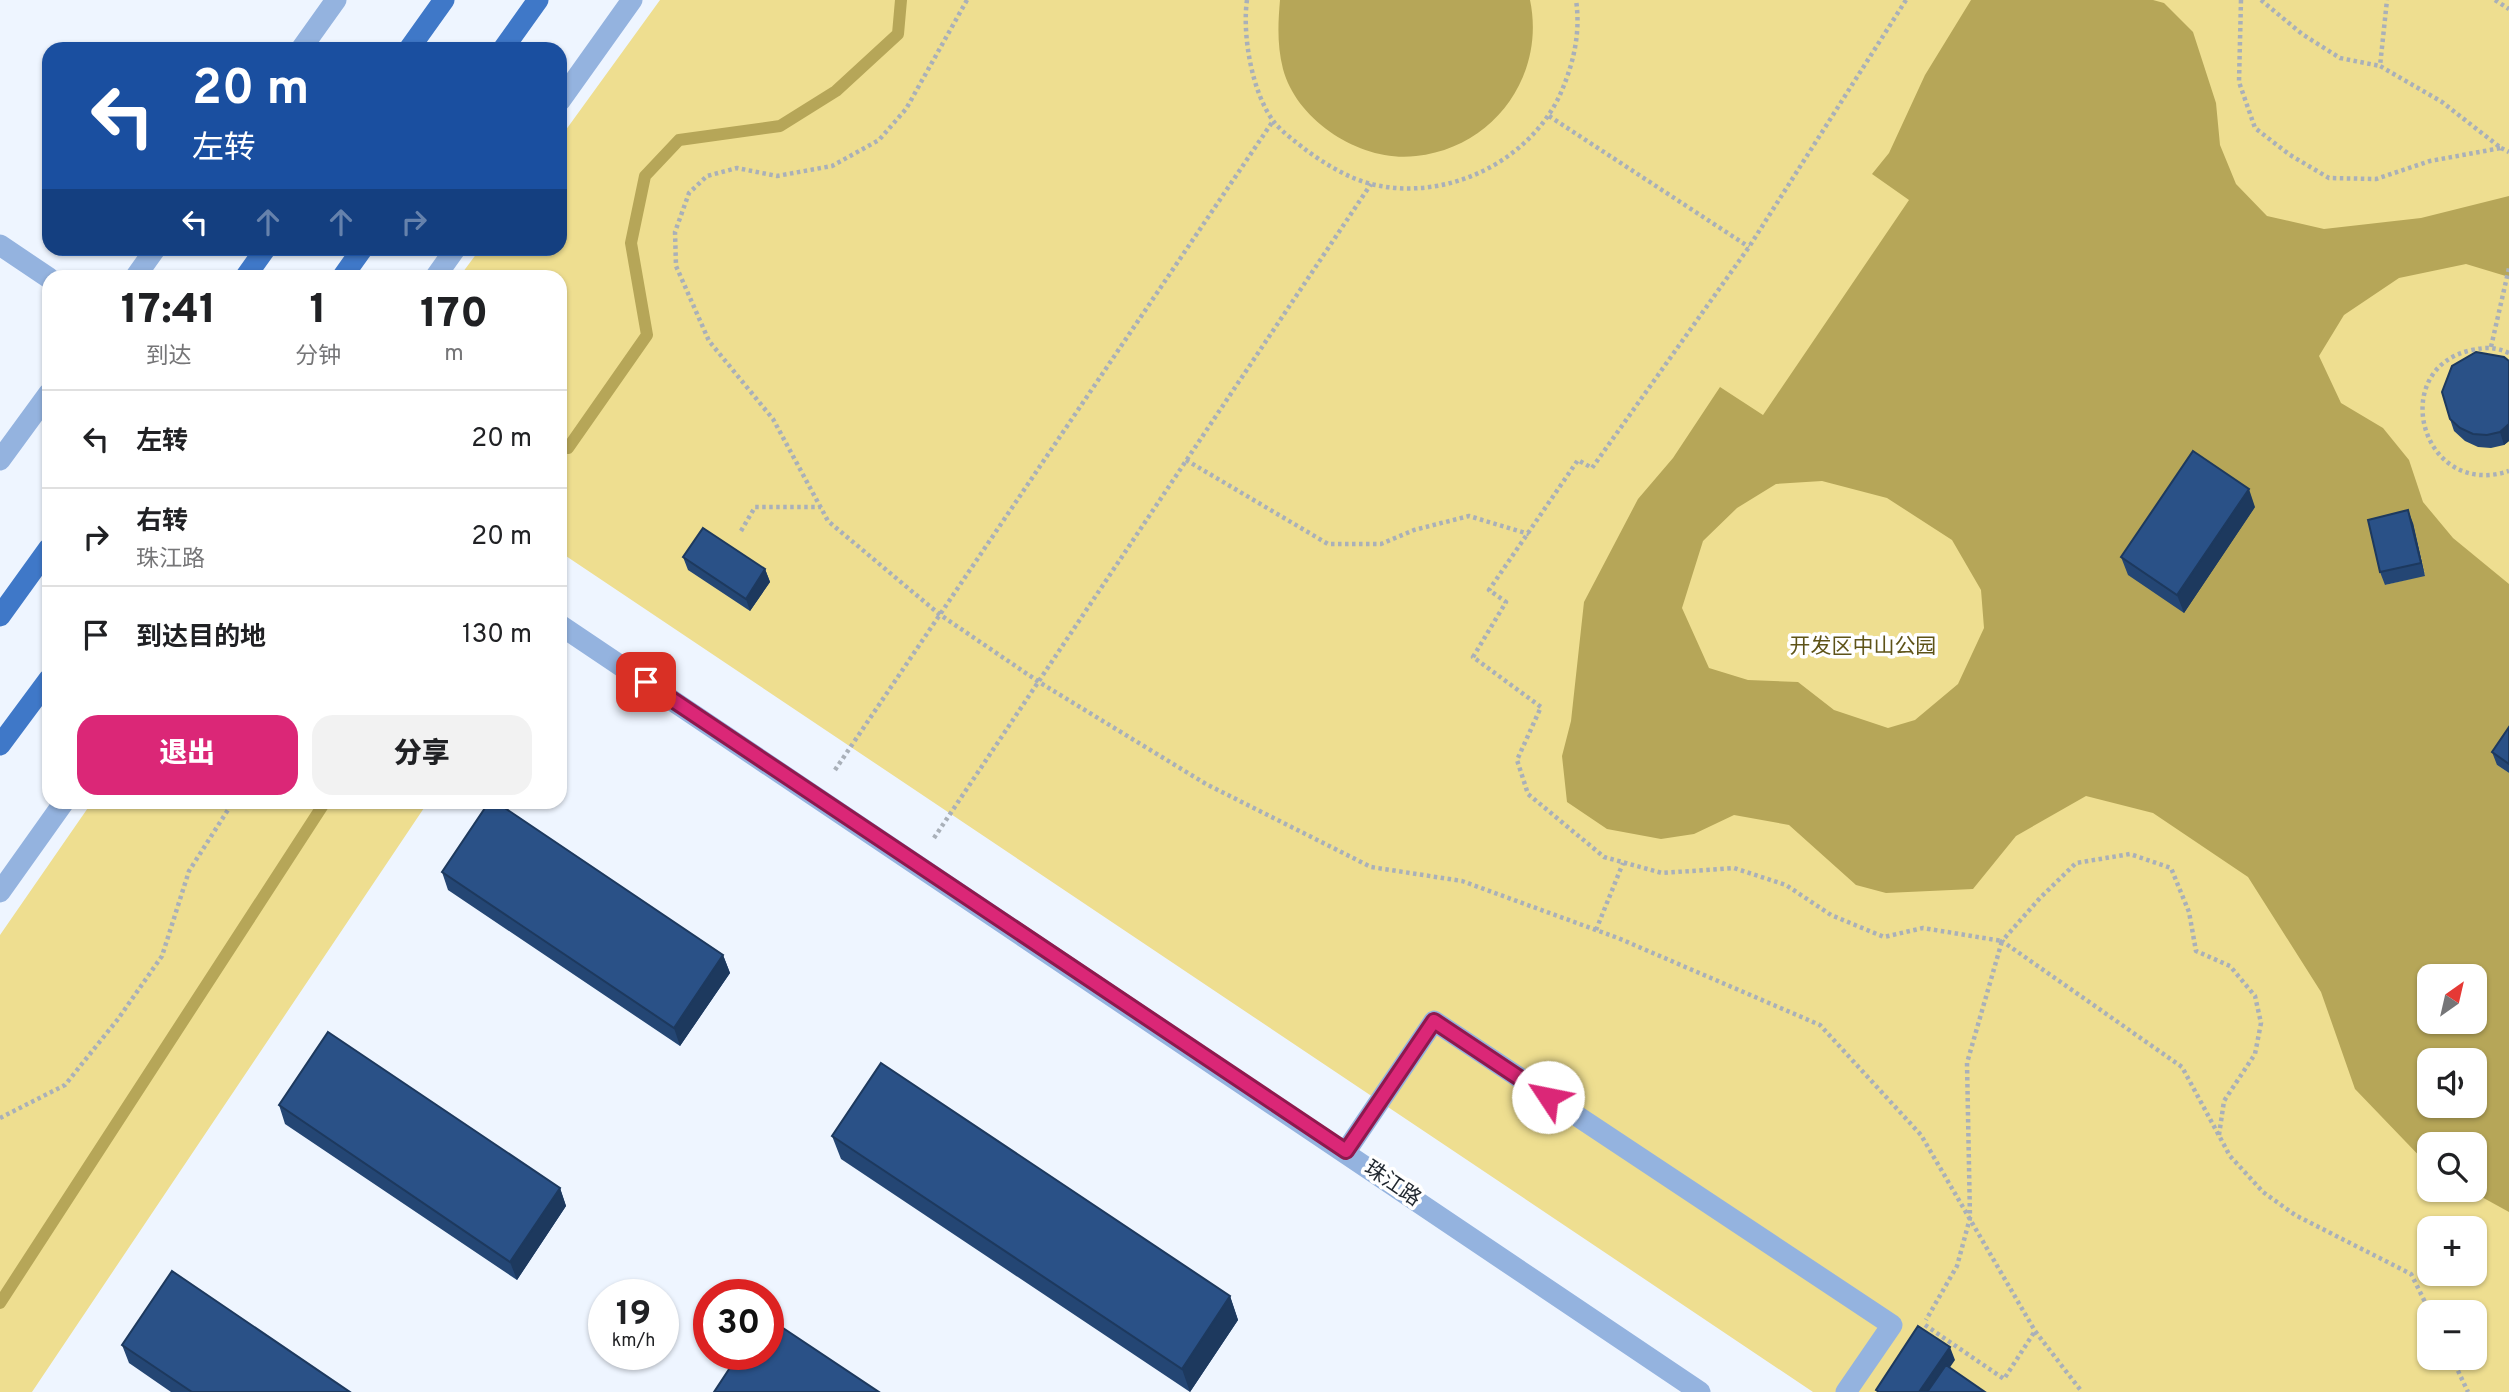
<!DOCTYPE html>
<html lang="zh">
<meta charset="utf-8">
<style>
body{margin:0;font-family:Overpass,"Noto Sans SC",sans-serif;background:#f2f2f2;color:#202124;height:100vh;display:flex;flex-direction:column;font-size:26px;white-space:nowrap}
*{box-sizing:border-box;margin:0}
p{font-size:23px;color:#757577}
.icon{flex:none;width:38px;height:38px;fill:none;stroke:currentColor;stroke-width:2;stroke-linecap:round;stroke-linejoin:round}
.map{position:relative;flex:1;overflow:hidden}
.side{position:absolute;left:42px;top:270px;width:525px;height:539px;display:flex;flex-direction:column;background:#fff;border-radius:21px;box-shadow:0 2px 5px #0004}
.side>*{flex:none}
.banner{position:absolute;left:42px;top:42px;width:525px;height:214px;border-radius:21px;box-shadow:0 2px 5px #0004;background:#1a4fa0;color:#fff;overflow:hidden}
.needle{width:46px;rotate:34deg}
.controls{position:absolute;left:2417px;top:964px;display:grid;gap:14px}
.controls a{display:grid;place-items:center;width:70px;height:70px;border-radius:14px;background:#fff;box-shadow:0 2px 5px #0004;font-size:35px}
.speed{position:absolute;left:588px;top:1279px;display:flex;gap:14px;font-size:35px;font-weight:700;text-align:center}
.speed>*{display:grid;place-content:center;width:91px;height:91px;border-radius:50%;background:#fff;box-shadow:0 2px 5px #0004;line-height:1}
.speed small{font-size:18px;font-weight:400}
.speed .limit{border:10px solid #d22;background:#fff;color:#111}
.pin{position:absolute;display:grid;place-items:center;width:60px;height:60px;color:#fff;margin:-30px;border-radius:14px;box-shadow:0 4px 10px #0006}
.me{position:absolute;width:77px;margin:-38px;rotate:304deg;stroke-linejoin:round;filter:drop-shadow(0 0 5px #0008)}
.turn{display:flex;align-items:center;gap:24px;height:147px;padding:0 35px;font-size:32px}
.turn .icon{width:91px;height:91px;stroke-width:2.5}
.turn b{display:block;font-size:49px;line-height:60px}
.lanes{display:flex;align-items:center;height:66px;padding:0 35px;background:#0003;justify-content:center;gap:35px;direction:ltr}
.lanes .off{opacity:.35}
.eta{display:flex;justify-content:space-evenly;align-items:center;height:119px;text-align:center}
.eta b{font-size:42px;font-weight:800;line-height:49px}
.action{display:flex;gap:14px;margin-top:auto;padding:14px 35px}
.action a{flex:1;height:80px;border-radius:21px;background:#db2777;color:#fff;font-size:28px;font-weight:800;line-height:80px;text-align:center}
.action a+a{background:#f2f2f2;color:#202124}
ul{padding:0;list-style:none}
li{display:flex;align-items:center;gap:21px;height:98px;padding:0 35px;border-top:2px solid #e0e0e0}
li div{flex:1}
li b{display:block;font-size:26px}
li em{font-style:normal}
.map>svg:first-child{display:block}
.green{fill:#eede90;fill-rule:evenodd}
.water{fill:#b6a658;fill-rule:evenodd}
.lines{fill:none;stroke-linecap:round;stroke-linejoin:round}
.stream{stroke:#b6a658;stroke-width:12}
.path{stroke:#a9b0b9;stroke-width:4.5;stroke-dasharray:3.5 3.5;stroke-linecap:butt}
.minor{stroke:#94b3df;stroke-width:21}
.tertiary{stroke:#94b3df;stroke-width:21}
.primary{stroke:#3f78c8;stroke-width:21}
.wall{fill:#244674}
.shaded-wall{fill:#1d395e}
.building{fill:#2a5187;stroke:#1d395e;stroke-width:2}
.route-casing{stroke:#8e194d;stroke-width:18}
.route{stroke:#db2777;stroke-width:12}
.labels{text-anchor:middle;stroke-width:7;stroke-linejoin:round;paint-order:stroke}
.park-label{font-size:21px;fill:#5e5318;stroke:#fff}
.street-label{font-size:21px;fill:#222931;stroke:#fff}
</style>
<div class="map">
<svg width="2509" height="1392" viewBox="0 0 2509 1392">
<rect width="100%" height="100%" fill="#eef5ff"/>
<!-- green -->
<path class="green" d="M660,0h1849v1392h-696l-1253,-840v-276h-100l20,-27 80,-1v-110zM2429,976h45v46h-45zM2429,1060h45v46h-45zM2429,1144h45v46h-45zM2429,1228h45v46h-45zM2429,1312h45v46h-45z
M92,802h336l-396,590h-32v-457z"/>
<!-- water -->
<path class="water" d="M1280,0h250c16,76 -37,148 -114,156 -53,7 -119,-34 -133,-87 -6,-24 -5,-45 -3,-69z
M1971,0h182l11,3 29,29 23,71 4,42 16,39 31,32 57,13 97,-11 88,-22v81l-43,-13 -67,14 -55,37 -25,41 22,47 42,25 26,32 14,42 30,36 56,46v162l-12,19 12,8v439l-40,-22h5v-46h-45v22l-74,-77 -34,-97 -73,-115 -95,-64 -67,-17 -70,40 -43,53 -87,4 -30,-8 -67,-60 -55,-10 -40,19 -33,5 -54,-10 -40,-27 -5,-46 9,-35 13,-119 54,-103 35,-41 47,-71 43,28 146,-215 -37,-26 17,-21 36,-78zM1822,481l65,17 65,42 29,50 3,38 -26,56 -43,36 -27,8 -54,-18 -36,-28 -50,-2 -39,-12 -27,-60 21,-67 34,-33 39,-24zM2413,523l12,52 -40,10zM2429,976h45v46h-45zM2429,1060h45v46h-45z"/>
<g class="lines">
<!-- stream -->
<path class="stream" d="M568,448l79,-113 -16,-92 14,-67 34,-36 101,-14 56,-35 62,-57 3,-34
M0,1303l325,-501"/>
<!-- path -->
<path class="path" d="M967,0l-61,109 -27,31 -47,26 -55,10 -40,-8 -30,8 -18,17 -14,39 1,34 33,75 64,78 55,102 111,93 100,68 167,102 165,83 91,14 156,57 202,87 101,110 114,196 47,61
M1247,0c-5,35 5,93 27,122 8,10 22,20 32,28 19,14 42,28 65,34 73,18 155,-20 188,-87 14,-31 22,-63 17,-97
M1906,0l-157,247 -157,221 -14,-8 -89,130 17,12 -33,55 68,50 -24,53 11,34 76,63 58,16 72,-5 52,17 45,30 53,22 39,-9 79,13 -35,122 3,155 -13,48 -31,54
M2241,0l-2,82 16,46 35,27 39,23 47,1 54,-18 71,-13 -59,-46 -62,-36 7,-66
M2261,0l41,34 38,24 40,8
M2495,0l14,9
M1549,116l200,131
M2501,148l8,4
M2491,347l18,-79
M2509,353c-13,-6 -23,-6 -37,-3 -86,18 -51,150 37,121
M1186,460l142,84h53l33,-14 55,-14 60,18
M741,531l14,-24h66
M835,770l438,-649
M934,838l437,-654
M1596,930l27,-67
M0,1118l65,-33 53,-66 44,-63 27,-85 44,-69
M2219,1135l5,-34 31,-47 6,-31 -6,-27 -25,-30 -34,-15 -7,-39 -18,-44 -41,-14 -54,9 -36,35 -38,43 180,126 48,89 33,36 32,23 116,59 19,38
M1925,1325l79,54 31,-48
M2452,1358l16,34"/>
<!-- minor -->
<path class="minor" d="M301,49l35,-49
M560,101l72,-101
M136,276l20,-28
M436,276l20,-28
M0,460l49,-67
M0,892l64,-90
M1346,1151l88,-130 458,304 -46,67"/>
<!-- tertiary -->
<path class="tertiary" d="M0,245l49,33
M560,625l1140,767"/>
<!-- primary -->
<path class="primary" d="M409,49l35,-49
M503,49l35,-49
M246,276l20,-28
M343,276l20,-28
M0,616l49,-68
M0,745l49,-66"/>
</g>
<!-- wall -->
<path class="wall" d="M2509,361v80l-5,4 -13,3 -13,-1 -13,-6 -11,-10 -4,-12z
M2255,507l-71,106 -56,-38 -7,-18z
M2413,523l12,53 -40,9 -5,-13z
M683,557l82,12 5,13 -20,29 -62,-41z
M2509,727v46l-12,-8 -5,-13z
M442,872l281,83 7,18 -50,73 -232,-156z
M279,1105l281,83 6,18 -49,74 -232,-156z
M832,1136l398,160 8,24 -48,72 -349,-233z
M122,1345l228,47h-179l-42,-29z"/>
<!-- shaded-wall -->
<path class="shaded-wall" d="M2509,424v17l-5,4 -4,-13z
M2249,489l6,18 -71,106 -7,-18z
M2408,510l5,13 12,53 -4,-13z
M765,569l5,13 -20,29 -4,-12z
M723,955l7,18 -50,73 -6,-18z
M560,1188l6,18 -49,74 -7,-18z
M1230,1296l8,24 -48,72 -8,-23z
M1950,1347l5,13 -22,32h-14z"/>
<!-- building -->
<path class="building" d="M2476,352l28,5 5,4v63l-9,8 -13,3 -14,-1 -13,-6 -10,-9 -8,-27 10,-26z
M2193,451l56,38 -72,106 -56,-38z
M2408,510l13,53 -41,9 -12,-52z
M703,528l62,41 -19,30 -63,-42z
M2509,727v37l-17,-12z
M489,802h7l227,153 -49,73 -232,-156z
M328,1032l232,156 -50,74 -231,-157z
M881,1063l349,233 -48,73 -350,-233z
M172,1271l178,121h-158l-70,-47z
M768,1318l111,74h-165l25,-38h29z
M1918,1326l32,21 -31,45h-40l-3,-2z
M1946,1365l39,27h-55l-2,-1z"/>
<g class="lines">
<defs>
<path id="route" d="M646,682l700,469 88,-130 114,76"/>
</defs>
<!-- route casing -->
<use href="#route" class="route-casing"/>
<!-- route -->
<use href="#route" class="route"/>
</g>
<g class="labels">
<!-- park labels -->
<g class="park-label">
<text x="1863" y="653">开发区中山公园</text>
</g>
<!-- street labels -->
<g class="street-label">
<text transform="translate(1393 1183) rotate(34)" y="7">珠江路</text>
</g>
</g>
</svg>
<div class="controls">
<a><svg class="needle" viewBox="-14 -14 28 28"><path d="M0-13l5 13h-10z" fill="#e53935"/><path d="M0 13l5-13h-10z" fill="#757577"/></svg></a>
<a><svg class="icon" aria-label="sound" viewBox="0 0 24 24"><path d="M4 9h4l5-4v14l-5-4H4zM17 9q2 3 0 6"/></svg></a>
<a><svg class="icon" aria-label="search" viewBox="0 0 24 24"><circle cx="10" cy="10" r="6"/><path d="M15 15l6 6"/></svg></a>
<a>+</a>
<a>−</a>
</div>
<div class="speed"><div>19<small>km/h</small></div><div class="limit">30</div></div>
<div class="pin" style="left:646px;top:682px;background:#d93025"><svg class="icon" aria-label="arrive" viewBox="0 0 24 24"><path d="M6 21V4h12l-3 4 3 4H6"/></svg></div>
<svg class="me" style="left:1548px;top:1097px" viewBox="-20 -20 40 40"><circle r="19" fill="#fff"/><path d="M0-13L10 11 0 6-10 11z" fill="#db2777"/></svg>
<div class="banner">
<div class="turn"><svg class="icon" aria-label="left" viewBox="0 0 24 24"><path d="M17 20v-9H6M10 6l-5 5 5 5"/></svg><div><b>20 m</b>左转</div></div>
<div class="lanes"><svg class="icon" aria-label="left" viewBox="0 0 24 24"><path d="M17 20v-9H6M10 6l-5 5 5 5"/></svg><svg class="icon off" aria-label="ahead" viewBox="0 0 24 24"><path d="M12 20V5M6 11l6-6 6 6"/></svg><svg class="icon off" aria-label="ahead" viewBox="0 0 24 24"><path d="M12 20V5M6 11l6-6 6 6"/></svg><svg class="icon off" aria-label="right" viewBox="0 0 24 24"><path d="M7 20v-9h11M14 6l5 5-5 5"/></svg></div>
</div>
<section class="side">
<div class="eta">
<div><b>17:41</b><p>到达</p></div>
<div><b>1</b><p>分钟</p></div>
<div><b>170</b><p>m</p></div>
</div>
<ul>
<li><svg class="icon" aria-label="left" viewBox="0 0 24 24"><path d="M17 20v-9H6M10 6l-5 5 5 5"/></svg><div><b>左转</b></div><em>20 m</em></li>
<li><svg class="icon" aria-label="right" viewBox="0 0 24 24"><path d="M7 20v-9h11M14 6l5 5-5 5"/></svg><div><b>右转</b><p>珠江路</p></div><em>20 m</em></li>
<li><svg class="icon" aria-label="arrive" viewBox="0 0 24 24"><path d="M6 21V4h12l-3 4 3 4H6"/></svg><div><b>到达目的地</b></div><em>130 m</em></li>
</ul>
<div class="action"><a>退出</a><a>分享</a></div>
</section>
</div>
